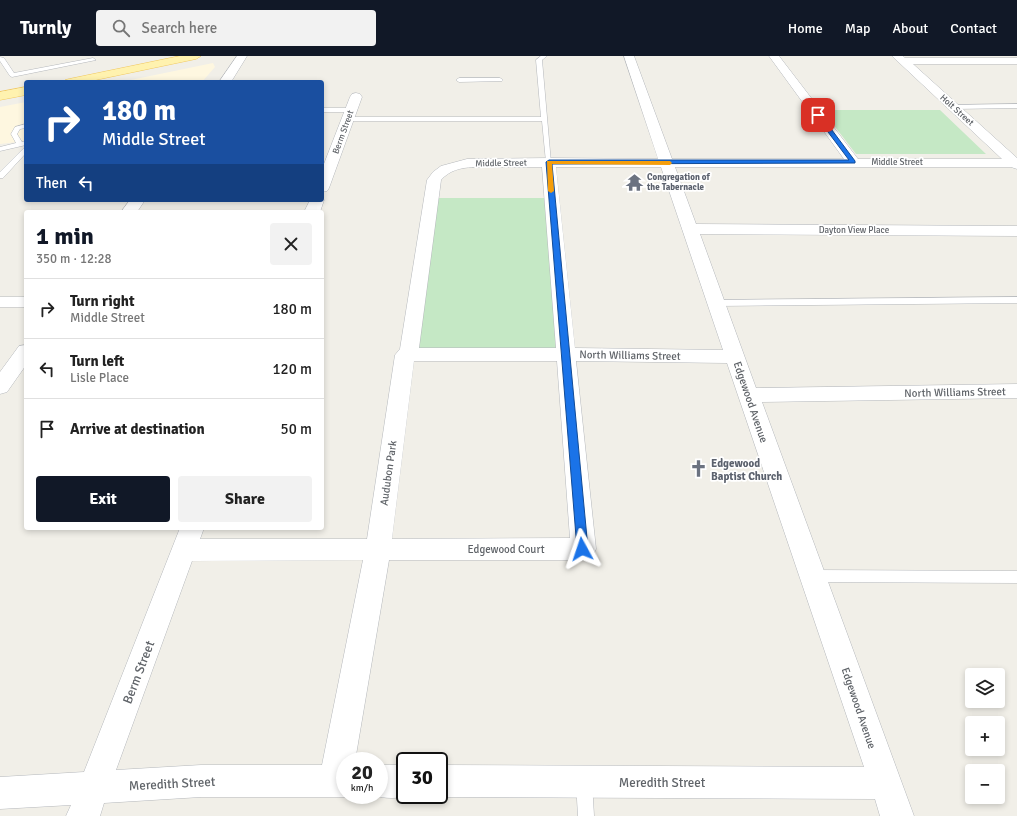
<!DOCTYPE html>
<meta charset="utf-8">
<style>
body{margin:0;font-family:Signika,sans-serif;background:#f2f2f2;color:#222;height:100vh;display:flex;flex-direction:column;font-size:15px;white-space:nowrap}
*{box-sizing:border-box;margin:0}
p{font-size:13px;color:#767676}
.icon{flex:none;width:22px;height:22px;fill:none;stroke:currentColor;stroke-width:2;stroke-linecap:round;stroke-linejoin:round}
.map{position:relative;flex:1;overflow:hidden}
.side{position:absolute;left:24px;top:154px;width:300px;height:320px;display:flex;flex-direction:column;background:#fff;border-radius:4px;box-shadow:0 2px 6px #0003}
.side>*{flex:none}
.guide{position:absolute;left:24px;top:24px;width:300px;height:122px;border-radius:4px;box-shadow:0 2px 6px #0003;background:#1a4fa0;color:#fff;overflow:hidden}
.fabs{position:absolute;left:965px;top:612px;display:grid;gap:8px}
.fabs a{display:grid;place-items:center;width:40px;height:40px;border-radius:4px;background:#fff;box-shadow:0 2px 6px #0003;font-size:20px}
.speed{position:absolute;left:336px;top:696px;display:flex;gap:8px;font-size:20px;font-weight:700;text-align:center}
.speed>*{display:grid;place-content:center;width:52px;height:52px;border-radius:50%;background:#fff;box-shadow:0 2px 6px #0003;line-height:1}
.speed small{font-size:10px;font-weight:400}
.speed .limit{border:2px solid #111;border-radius:6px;background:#fff;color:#111}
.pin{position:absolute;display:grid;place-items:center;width:34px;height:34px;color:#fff;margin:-17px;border-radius:8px;box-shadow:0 2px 6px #0006}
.me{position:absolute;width:44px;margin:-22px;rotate:355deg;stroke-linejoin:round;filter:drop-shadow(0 0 3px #0008)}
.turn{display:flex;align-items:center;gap:14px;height:84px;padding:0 12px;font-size:18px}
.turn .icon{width:52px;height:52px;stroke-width:2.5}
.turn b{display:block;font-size:28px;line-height:34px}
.then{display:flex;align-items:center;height:38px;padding:0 12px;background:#0003;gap:8px;font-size:15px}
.round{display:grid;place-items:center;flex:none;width:42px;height:42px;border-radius:4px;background:#f2f2f2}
.headline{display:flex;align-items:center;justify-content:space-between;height:68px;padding:0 12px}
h1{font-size:24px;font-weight:800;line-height:30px;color:#111827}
.action{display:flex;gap:8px;margin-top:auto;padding:8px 12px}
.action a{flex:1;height:46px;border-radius:4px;background:#111827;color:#fff;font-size:16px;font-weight:800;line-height:46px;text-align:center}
.action a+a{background:#f2f2f2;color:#222}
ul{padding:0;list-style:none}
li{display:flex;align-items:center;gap:12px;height:60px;padding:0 12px;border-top:1px solid #e0e0e0}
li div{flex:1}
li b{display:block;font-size:15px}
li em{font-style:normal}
header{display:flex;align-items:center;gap:24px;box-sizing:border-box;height:56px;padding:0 20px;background:#111827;color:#fff}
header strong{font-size:19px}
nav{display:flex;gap:22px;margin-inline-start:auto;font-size:14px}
.search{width:280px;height:36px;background:#f2f2f2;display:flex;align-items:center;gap:10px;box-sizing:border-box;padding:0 14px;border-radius:4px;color:#767676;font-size:15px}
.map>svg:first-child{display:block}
.commercial{fill:#fef7e0}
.green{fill:#c5e8c5}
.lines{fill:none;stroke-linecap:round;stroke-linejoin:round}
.service-casing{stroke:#b5b8bc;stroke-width:1}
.minor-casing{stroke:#b5b8bc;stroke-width:1}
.primary-casing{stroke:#f2c960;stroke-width:1}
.service{fill:#fff;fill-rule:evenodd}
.minor{fill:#fff;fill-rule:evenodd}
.primary{fill:#fff2af;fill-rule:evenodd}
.route{fill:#1a73e8;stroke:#114b97}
.slow{fill:#f59e0b}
.labels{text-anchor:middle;stroke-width:3.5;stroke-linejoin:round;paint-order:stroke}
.far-street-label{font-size:9px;fill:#5f6368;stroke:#fff}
.far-worship-label{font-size:9px;font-weight:bold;fill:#5b616d;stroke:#fff;text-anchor:start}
.street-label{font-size:11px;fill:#5f6368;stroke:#fff}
.worship-label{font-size:11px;font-weight:bold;fill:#5b616d;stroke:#fff;text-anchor:start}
.near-street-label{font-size:13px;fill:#5f6368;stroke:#fff}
</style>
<header>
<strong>Turnly</strong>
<div class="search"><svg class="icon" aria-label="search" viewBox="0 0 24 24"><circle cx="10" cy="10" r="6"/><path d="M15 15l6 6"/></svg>Search here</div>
<nav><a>Home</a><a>Map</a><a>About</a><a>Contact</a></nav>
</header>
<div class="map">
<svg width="1017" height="760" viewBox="0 0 1017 760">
<rect width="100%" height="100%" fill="#f1efe8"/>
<!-- commercial -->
<path class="commercial" d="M213,7l2,4 -13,15h-81z
M26,46v39l-26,3v-37z"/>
<!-- green -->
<path class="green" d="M822,54h118l46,44h-130z
M432,142h117l13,153h-153z"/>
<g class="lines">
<defs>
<path id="service" d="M541,0h6l-5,4 9,103 -5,-1 -4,-41h-194l-3,-2 3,-2h193l-5,-57z
M0,1l4,1 10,15 79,-15 3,2 -84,17 -2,-1 -10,-15z
M500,22l3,2 -1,1 -43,1 -3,-2 3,-2z
M1017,48v4l-64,1 -3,-2 3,-2z
M322,52h29l3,2 -3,2h-29z
M26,68v4l-6,1 -3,5 5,8 4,-1v4l-26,6v-4l16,-4 -5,-9 4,-7z
M26,91v6l-23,25h-3v-6l24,-24z
M1017,241v6l-301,3 -5,-3 5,-3z
M812,514l205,1v12l-205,-1 -5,-2 -2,-4 2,-4z
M584,718l6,2 2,6 2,34h-16l-2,-34 2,-6z"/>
<path id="minor" d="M237,0h10l-16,26h-12z
M624,0h10l38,103h172l-75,-103h10l79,103h144l-110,-103h11l2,2h112v6h-104l104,94v11l-6,-2h-336l21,57 321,2v10l-317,-2 56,154 261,-4v14l-255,4 152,414h-34l-5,-17 -436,-2 -5,-2h5v-30l425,2 -137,-404 -151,-2 20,188 -4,8 -9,3h-194l-34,201h-10v34h5l-5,2h-144l-97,6 -4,13h-34l5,-11 -71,4v-32l84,-5 96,-244h24l-4,11h167l28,-184 5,-6 27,-169 6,-8 8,-6 26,-7 82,-1 109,1zM473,111h69l14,181h-137l22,-168c9,-10 19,-12 32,-13zM556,111h105l62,183 -148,-2zM414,305h143l13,177 -178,1zM363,504l-41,205h-121l-85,5 76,-209z
M356,37l4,1 2,3 -33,91 -2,3 -5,1v-23l28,-72 2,-3z
M322,141l2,3 -4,12h-16l6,-12h12z
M130,144h15l-8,12h-16z
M0,241h26v10h-26z
M26,289v20l-19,27 -7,2v-22l19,-26z
M379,709h26v30h5c-9,4 -27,4 -36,0h5z"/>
<path id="primary" d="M180,0h21l-5,3 -110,23h-23l2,-2 4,-1z
M26,31v8l-26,5v-8z"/>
</defs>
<!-- service casing -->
<use href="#service" class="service-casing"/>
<!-- minor casing -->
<use href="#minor" class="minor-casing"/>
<!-- primary casing -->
<use href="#primary" class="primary-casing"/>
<!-- service -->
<use href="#service" class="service"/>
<!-- minor -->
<use href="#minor" class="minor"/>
<!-- primary -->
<use href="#primary" class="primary"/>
</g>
<!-- route -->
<path class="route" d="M816,58h4l35,47v2l-303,1 36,385 -2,3 -4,2 -3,-2 -2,-3 -31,-387 3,-2h300l-33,-44z"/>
<!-- slow -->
<path class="slow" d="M547,105h123l2,2 -2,2 -118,-1 2,27 -3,2 -3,-2z"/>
<!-- icons -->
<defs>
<symbol id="temple-bare" viewBox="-9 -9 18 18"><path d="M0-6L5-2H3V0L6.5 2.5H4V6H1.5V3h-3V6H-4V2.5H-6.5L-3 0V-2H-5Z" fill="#6b7280" stroke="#fff" stroke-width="2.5" paint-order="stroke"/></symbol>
<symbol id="church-bare" viewBox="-9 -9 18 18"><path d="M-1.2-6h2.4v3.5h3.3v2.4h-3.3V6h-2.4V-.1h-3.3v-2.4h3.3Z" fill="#6b7280" stroke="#fff" stroke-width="2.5" paint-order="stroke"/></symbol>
</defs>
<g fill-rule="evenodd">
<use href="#temple-bare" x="622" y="114" width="25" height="25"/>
<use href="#church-bare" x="686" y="400" width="25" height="25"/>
</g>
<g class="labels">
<!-- far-street labels -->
<g class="far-street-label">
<text transform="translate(957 54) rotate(42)" y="3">Holt Street</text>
<text transform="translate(343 76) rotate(-70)" y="3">Berm Street</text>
<text x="897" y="109">Middle Street</text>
<text transform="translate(501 107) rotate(-1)" y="3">Middle Street</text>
<text x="854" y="177">Dayton View Place</text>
</g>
<!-- far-worship labels -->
<g class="far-worship-label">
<text x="647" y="124">Congregation of<tspan x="647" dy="10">the Tabernacle</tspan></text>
</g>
<!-- street labels -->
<g class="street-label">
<text transform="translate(630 299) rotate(1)" y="4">North Williams Street</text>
<text transform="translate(955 336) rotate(-1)" y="4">North Williams Street</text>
<text transform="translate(751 346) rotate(71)" y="4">Edgewood Avenue</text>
<text transform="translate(388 417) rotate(-82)" y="4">Audubon Park</text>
<text x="506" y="497">Edgewood Court</text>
<text transform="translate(859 652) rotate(71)" y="4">Edgewood Avenue</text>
</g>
<!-- worship labels -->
<g class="worship-label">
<text x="711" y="411">Edgewood<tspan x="711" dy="13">Baptist Church</tspan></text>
</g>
<!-- near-street labels -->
<g class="near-street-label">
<text transform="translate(138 616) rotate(-69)" y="5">Berm Street</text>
<text x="662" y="731">Meredith Street</text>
<text transform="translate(172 727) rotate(-3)" y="5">Meredith Street</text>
</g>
</g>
</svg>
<div class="fabs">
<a><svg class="icon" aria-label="layers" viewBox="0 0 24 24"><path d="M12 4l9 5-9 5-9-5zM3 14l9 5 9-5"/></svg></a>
<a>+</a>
<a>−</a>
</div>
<div class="speed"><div>20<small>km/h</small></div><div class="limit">30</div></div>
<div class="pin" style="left:818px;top:59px;background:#d93025"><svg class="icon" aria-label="arrive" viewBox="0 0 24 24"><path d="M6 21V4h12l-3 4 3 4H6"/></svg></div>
<svg class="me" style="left:582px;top:493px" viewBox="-20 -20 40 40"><path d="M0-17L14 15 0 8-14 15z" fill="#1a73e8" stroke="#fff" stroke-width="4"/></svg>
<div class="guide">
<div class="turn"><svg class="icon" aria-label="right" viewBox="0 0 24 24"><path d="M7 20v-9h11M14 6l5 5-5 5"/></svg><div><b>180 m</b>Middle Street</div></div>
<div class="then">Then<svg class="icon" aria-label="left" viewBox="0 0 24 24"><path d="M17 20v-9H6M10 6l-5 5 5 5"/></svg></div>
</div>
<section class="side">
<div class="headline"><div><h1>1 min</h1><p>350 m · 12:28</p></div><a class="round"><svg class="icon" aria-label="close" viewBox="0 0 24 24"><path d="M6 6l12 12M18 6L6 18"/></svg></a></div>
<ul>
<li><svg class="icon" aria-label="right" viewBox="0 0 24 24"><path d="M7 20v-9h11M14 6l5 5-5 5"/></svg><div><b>Turn right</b><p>Middle Street</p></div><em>180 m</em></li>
<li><svg class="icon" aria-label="left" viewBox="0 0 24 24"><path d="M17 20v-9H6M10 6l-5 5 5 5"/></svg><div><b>Turn left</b><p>Lisle Place</p></div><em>120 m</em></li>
<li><svg class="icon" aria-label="arrive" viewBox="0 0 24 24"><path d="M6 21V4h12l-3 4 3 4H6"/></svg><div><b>Arrive at destination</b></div><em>50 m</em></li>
</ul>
<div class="action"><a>Exit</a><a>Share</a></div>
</section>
</div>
